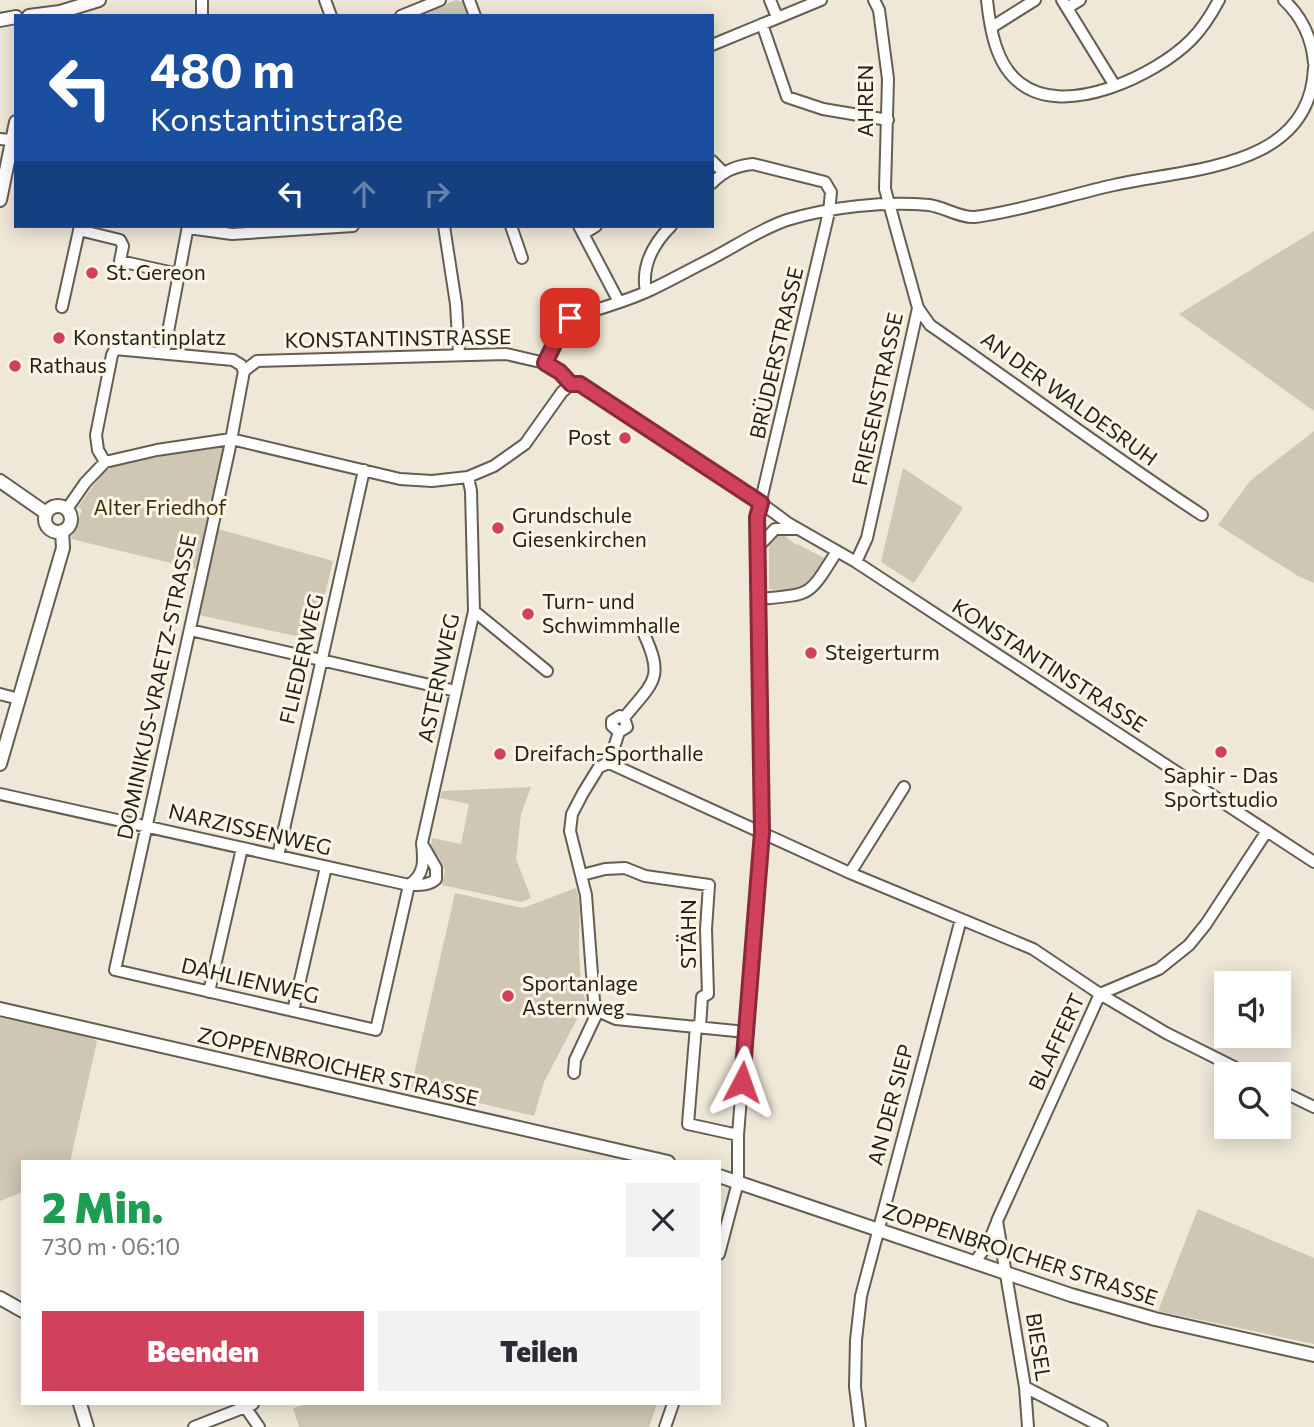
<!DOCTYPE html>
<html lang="de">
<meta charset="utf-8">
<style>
body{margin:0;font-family:Commissioner,sans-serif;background:#f2f2f3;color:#2b2b33;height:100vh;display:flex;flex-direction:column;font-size:26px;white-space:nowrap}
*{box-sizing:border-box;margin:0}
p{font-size:23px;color:#7c7c81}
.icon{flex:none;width:38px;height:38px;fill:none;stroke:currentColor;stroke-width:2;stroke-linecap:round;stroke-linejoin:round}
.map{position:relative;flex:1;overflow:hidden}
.side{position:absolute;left:21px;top:1160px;width:700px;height:245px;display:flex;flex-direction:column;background:#fff;border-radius:0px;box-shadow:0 4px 18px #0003}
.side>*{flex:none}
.guide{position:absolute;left:14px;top:14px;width:700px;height:214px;border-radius:0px;box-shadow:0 4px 18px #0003;background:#1a4fa0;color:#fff;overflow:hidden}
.controls{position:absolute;left:1214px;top:971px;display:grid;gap:14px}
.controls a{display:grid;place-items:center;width:77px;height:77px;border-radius:0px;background:#fff;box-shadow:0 4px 18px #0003;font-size:35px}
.pin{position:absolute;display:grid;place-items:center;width:60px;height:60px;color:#fff;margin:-30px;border-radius:14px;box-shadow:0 4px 10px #0006}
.me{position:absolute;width:77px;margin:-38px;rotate:4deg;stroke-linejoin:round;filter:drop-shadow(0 0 5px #0008)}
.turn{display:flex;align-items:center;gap:24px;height:147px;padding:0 21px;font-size:32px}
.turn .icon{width:91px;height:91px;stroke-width:2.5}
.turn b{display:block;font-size:49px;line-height:60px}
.lanes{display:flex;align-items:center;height:66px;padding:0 21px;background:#0003;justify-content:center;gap:35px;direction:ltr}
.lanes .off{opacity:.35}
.round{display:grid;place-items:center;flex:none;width:74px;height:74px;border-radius:0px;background:#f2f2f3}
.headline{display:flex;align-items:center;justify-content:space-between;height:119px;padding:0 21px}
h1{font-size:42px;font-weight:800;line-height:52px;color:#1e9e55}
.primary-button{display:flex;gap:14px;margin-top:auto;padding:14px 21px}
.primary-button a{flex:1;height:80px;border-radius:0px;background:#d1415c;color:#fff;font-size:28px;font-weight:800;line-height:80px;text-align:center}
.primary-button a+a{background:#f2f2f3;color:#2b2b33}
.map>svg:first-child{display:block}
.green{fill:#cfc6b4}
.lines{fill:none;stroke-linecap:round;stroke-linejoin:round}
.minor-casing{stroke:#645e51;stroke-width:14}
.major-casing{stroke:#645e51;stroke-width:16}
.minor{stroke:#fff;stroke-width:10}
.major{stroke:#fff;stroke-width:12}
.route-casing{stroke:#882a3c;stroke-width:18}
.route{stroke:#d1415c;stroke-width:12}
.poi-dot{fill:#d1415c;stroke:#fcf5e5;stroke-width:2.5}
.labels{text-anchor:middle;stroke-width:6;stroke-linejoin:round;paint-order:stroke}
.street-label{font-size:21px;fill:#221f1a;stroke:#fcf5e5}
.poi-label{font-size:21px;fill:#221f1a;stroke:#fcf5e5;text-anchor:start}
.park-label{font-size:21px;fill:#3f2f08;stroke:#fcf5e5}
</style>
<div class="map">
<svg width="1314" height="1427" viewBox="0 0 1314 1427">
<rect width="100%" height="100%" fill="#efe8d8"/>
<!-- green -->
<path class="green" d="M456,0l9,2 5,14h-47l1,-3z
M1314,231v180l-135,-97z
M1314,431v152l-16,-7 -80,-51 32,-44z
M223,447l-23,123 -129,-31 11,-29 -4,-3 26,-36 16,-8z
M903,468l60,40 -49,75 -33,-21z
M218,529l115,32 -19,79 -115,-25z
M783,534l13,11 1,-1 29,15 -4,12 -4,-1c-15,23 -24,21 -49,19v-44l3,-6z
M531,787l-10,27 -5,45 15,39 -10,4 -79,-17 3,-15 -14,-22 1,-10 29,6 8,-40 -29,-6 2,-7z
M576,888c6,17 3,34 3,51 0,21 1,44 7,63l-42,80 -10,34 -123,-29 44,-194 68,15z
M0,1018l87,18 10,5 -27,121h-47v30l-23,9z
M1198,1209l116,49v86l-156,-33z
M308,1404h349l-8,23h-350l-6,-19z"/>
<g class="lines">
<defs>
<path id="minor" d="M325,0l6,16
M469,0l6,16
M770,0l7,17
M987,0c3,29 9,65 33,83 45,36 136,-8 171,-43 12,-12 20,-25 28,-40
M1062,0l53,86
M1284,0c18,17 28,39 30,63
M1067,8l13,-8
M202,16v-16
M401,16l39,-16
M762,24l25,73 36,12 65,11
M992,27l43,-27
M712,45l109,-45
M0,139l11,1
M712,161l11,11
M712,183c12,-12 23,-17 41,-19l72,18 6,10 -2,20 -72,305 5,315 -24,303v47l-19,72
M444,226l12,78 3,51
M511,226l11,32
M579,226l40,76
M188,228l44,6 121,-8
M79,230l41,10 3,6 -3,15 58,13
M583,234l13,-8
M646,292c-5,-26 7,-48 25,-66
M62,307l18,-81
M918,308l12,17c91,63 180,130 272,190
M164,353l24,-127
M545,363l18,-38 7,-7c25,-8 51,-15 76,-26 20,-9 41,-21 61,-31 24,-12 55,-33 80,-41 43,-13 97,-19 142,-15 15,2 31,13 46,12 46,-6 94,-22 139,-32 74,-17 196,-15 200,-117
M244,371l-15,80 -114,519 261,60 33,-145c16,-11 15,-24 13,-42l52,-232 -3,-120 -3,-14
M244,371l13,-10 249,-7 39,9 15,9 11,12h9l181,119 27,20 68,39 458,300
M105,462l-7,-12 -2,-15 16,-80 3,-6 118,11 8,5 3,6
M67,509l18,-26 20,-21 52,-12 74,-11 169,40 32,2 36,-4 26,-11 31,-22 37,-52 9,-8
M758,547l17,-18h21
M856,562l11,-24 51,-230 -33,-119 3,-110 -9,-69 -5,-10
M759,599c54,-5 49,-2 78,-48
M474,611l73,60
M190,630l266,61
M0,694l19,5
M624,718c29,-36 41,-39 20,-84
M609,763l10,-31 8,-5 -3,-9 -4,-2 -8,5v5l7,6
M0,794l409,91c9,0 20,1 27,-6v-11l-12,-21
M278,856l86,-386
M850,873l54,-86
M582,875l23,-6 20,-1 20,8 64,9 -3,44 2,65 -6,3 -2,30
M209,992l33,-144
M1100,994l59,-25 30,-24 17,-21 61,-93
M293,1011l33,-144
M696,1026l-8,98 50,11
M746,1032l-130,-13 -18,-8 -4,-10 -8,-106 -16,-64 2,-17 11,-21 16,-26 10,-4 241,110 183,76 67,45 66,39 82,41
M574,1073l1,-13 23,-49
M1279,1090l35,17
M974,1263l14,-19 8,-20
M1025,1387l77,40
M243,1404l16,23
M194,1427l59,-23
M665,1427l8,-23
M860,1427l-5,-40 1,-47 5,-44 100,-377
M1028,1427l-3,-40 -28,-166 103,-227"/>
<path id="major" d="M29,16l31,-4 39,-12
M0,20l16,-3
M0,200l16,-78
M0,481l46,32
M45 519a13 13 0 1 1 26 0a13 13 0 1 1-26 0Z
M0,764l63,-216 -1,-17
M0,1009l668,153
M719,1176l352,119 84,24 159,36
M0,1298l23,13
M80,1404l7,23"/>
</defs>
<!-- minor casing -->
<use href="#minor" class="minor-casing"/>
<!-- major casing -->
<use href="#major" class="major-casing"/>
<!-- minor -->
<use href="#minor" class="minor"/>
<!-- major -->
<use href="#major" class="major"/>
</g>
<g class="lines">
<defs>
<path id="route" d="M570,318l-7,8 -18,37 15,9 11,12h9l181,119 -4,14 5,315 -20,250"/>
</defs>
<!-- route casing -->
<use href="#route" class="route-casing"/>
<!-- route -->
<use href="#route" class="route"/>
</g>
<!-- markers -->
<g class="poi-dot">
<circle cx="92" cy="273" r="7"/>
<circle cx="59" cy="338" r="7"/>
<circle cx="15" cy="366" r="7"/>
<circle cx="625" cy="438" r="7"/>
<circle cx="498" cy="528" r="7"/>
<circle cx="528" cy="614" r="7"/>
<circle cx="811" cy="653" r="7"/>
<circle cx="1221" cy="752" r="7"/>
<circle cx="500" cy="754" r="7"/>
<circle cx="508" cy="996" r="7"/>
</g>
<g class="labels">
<!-- street labels -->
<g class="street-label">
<text transform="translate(866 101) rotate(-90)" y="7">AHREN</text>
<text transform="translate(398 339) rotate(-1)" y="7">KONSTANTINSTRASSE</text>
<text transform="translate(777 353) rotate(-77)" y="7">BRÜDERSTRASSE</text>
<text transform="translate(878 399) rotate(-78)" y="7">FRIESENSTRASSE</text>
<text transform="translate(1069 399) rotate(36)" y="7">AN DER WALDESRUH</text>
<text transform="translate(302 659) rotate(-77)" y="7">FLIEDERWEG</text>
<text transform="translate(1049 666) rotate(33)" y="7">KONSTANTINSTRASSE</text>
<text transform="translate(439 678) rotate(-78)" y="7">ASTERNWEG</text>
<text transform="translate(157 687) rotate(-78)" y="7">DOMINIKUS-VRAETZ-STRASSE</text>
<text transform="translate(250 830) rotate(13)" y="7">NARZISSENWEG</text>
<text transform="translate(689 934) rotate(-90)" y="7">STÄHN</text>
<text transform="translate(250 981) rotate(13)" y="7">DAHLIENWEG</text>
<text transform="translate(1057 1042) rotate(-65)" y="7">BLAFFERT</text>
<text transform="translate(338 1067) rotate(13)" y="7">ZOPPENBROICHER STRASSE</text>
<text transform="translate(891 1105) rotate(-75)" y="7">AN DER SIEP</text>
<text transform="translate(1020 1255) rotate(18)" y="7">ZOPPENBROICHER STRASSE</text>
<text transform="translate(1038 1347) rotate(81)" y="7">BIESEL</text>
</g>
<!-- poi labels -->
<g class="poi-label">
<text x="106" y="280">St. Gereon</text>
<text x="73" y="345">Konstantinplatz</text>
<text x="29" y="373">Rathaus</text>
<text x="611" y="445" text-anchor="end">Post</text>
<text x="512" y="523">Grundschule<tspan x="512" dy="24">Giesenkirchen</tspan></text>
<text x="542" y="609">Turn- und<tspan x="542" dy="24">Schwimmhalle</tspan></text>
<text x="825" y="660">Steigerturm</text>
<text x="514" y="761">Dreifach-Sporthalle</text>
<text x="1221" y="783" text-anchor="middle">Saphir - Das<tspan x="1221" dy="24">Sportstudio</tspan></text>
<text x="522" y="991">Sportanlage<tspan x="522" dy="24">Asternweg</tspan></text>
</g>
<!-- park labels -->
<g class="park-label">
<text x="160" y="515">Alter Friedhof</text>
</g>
</g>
</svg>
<div class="controls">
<a><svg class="icon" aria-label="sound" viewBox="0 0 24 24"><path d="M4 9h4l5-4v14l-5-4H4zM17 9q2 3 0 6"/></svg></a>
<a><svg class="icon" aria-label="search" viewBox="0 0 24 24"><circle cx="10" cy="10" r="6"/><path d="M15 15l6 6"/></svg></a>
</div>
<div class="pin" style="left:570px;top:318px;background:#d93025"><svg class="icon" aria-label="arrive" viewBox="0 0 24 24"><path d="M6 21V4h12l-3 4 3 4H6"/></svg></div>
<svg class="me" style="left:742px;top:1082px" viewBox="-20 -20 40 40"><path d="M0-17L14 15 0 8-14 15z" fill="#d1415c" stroke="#fff" stroke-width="4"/></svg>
<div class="guide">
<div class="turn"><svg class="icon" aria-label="left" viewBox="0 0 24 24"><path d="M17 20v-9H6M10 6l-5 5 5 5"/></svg><div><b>480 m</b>Konstantinstraße</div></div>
<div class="lanes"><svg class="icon" aria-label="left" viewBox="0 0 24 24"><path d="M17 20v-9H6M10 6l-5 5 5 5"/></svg><svg class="icon off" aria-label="ahead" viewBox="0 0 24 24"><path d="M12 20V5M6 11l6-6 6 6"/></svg><svg class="icon off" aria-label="right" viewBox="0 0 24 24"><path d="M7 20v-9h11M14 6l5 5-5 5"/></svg></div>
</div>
<section class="side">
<div class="headline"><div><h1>2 Min.</h1><p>730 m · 06:10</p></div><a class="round"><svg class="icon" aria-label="close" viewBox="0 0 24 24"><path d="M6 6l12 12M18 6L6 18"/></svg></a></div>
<div class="primary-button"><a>Beenden</a><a>Teilen</a></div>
</section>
</div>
